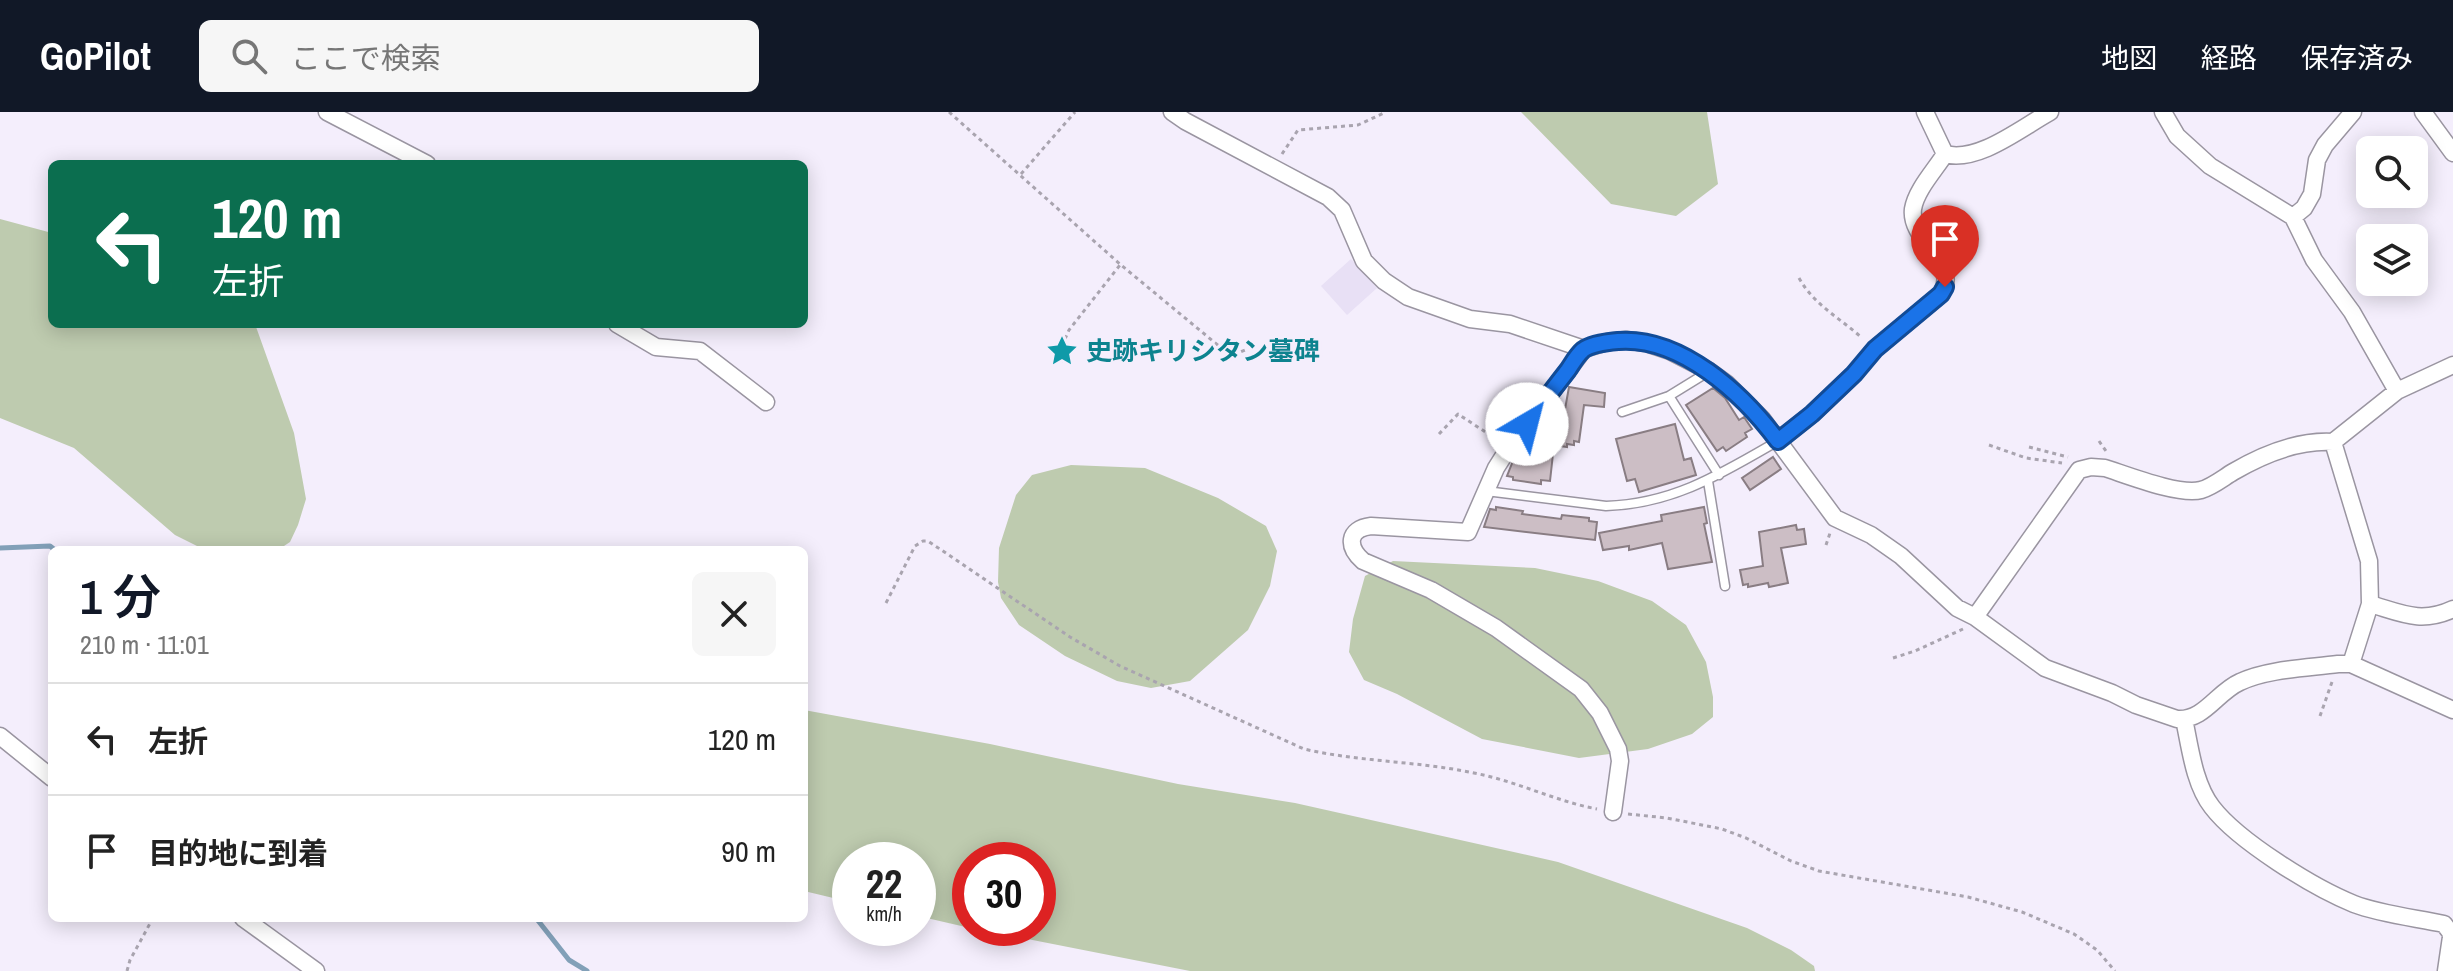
<!DOCTYPE html>
<html lang="ja">
<meta charset="utf-8">
<style>
body{margin:0;font-family:"Archivo Narrow","Noto Sans JP",sans-serif;background:#f6f6f6;color:#222;height:100vh;display:flex;flex-direction:column;font-size:30px;white-space:nowrap}
*{box-sizing:border-box;margin:0}
p{font-size:26px;color:#767676}
.icon{flex:none;width:44px;height:44px;fill:none;stroke:currentColor;stroke-width:2;stroke-linecap:round;stroke-linejoin:round}
.map{position:relative;flex:1;overflow:hidden}
.side{position:absolute;left:48px;top:434px;width:760px;height:376px;display:flex;flex-direction:column;background:#fff;border-radius:12px;box-shadow:0 4px 20px #0003}
.side>*{flex:none}
.banner{position:absolute;left:48px;top:48px;width:760px;height:168px;border-radius:12px;box-shadow:0 4px 20px #0003;background:#0b6e4f;color:#fff;overflow:hidden}
.fabs{position:absolute;left:2356px;top:24px;display:grid;gap:16px}
.fabs a{display:grid;place-items:center;width:72px;height:72px;border-radius:12px;background:#fff;box-shadow:0 4px 20px #0003;font-size:40px}
.speed{position:absolute;left:832px;top:730px;display:flex;gap:16px;font-size:40px;font-weight:700;text-align:center}
.speed>*{display:grid;place-content:center;width:104px;height:104px;border-radius:50%;background:#fff;box-shadow:0 4px 20px #0003;line-height:1}
.speed small{font-size:20px;font-weight:400}
.speed .limit{border:12px solid #d22;background:#fff;color:#111}
.pin{position:absolute;display:grid;place-items:center;width:68px;height:68px;color:#fff;margin:-82px -34px;border-radius:50% 50% 50% 0;rotate:-45deg;box-shadow:0 0 8px #0007}
.pin .icon{rotate:45deg}
.me{position:absolute;width:88px;margin:-44px;rotate:37deg;stroke-linejoin:round;filter:drop-shadow(0 0 6px #0008)}
.turn{display:flex;align-items:center;gap:28px;height:168px;padding:0 32px;font-size:36px}
.turn .icon{width:104px;height:104px;stroke-width:2.5}
.turn b{display:block;font-size:56px;line-height:68px}
.round{display:grid;place-items:center;flex:none;width:84px;height:84px;border-radius:12px;background:#f6f6f6}
.head{display:flex;align-items:center;justify-content:space-between;height:136px;padding:0 32px}
h1{font-size:48px;font-weight:600;line-height:60px;color:#111827}
ul{padding:0;list-style:none}
li{display:flex;align-items:center;gap:24px;height:112px;padding:0 32px;border-top:2px solid #e0e0e0}
li div{flex:1}
li b{display:block;font-size:30px}
li em{font-style:normal}
header{display:flex;align-items:center;gap:48px;box-sizing:border-box;height:112px;padding:0 40px;background:#111827;color:#fff}
header strong{font-size:38px}
nav{display:flex;gap:44px;margin-inline-start:auto;font-size:28px}
.search{width:560px;height:72px;background:#f6f6f6;display:flex;align-items:center;gap:20px;box-sizing:border-box;padding:0 28px;border-radius:12px;color:#767676;font-size:30px}
.map>svg:first-child{display:block}
.built{fill:#e8e0f5}
.green{fill:#becbaf}
.lines{fill:none;stroke-linecap:round;stroke-linejoin:round}
.stream{stroke:#82a0b8;stroke-width:5}
.building{fill:#ccbec5;stroke:#897d83;stroke-width:2}
.lane-casing{stroke:#9a95a1;stroke-width:11}
.street-casing{stroke:#9a95a1;stroke-width:19}
.path{stroke:#a9a4af;stroke-width:3;stroke-dasharray:4 4;stroke-linecap:butt}
.lane{stroke:#fff;stroke-width:8}
.street{stroke:#fff;stroke-width:16}
.route-casing{stroke:#114b97;stroke-width:20}
.route{stroke:#1a73e8;stroke-width:14}
.labels{text-anchor:middle;stroke-width:6;stroke-linejoin:round;paint-order:stroke}
.culture-label{font-size:26px;font-weight:bold;fill:#0d838f;stroke:#f4eefc;text-anchor:start}
</style>
<header>
<strong>GoPilot</strong>
<div class="search"><svg class="icon" aria-label="search" viewBox="0 0 24 24"><circle cx="10" cy="10" r="6"/><path d="M15 15l6 6"/></svg>ここで検索</div>
<nav><a>地図</a><a>経路</a><a>保存済み</a></nav>
</header>
<div class="map">
<svg width="2453" height="859" viewBox="0 0 2453 859">
<rect width="100%" height="100%" fill="#f4eefc"/>
<!-- built -->
<path class="built" d="M1351,147l26,29 -30,27 -26,-29z"/>
<!-- green -->
<path class="green" d="M1521,0h186l11,72 -42,32 -65,-12z
M0,107l52,14v91h203l39,109 12,66 -8,26 -8,17 -12,8h-73l-30,-15 -101,-87 -74,-30z
M1071,353l74,3 73,30 48,28 11,25 -7,35 -22,44 -58,51 -39,7 -34,-7 -52,-25 -46,-31 -18,-27 -3,-16 1,-34 17,-53 16,-20z
M1393,449l142,7 63,13 54,20 34,24 20,37 7,35v20l-21,17 -44,15 -69,9 -97,-19 -85,-45 -33,-14 -15,-28 4,-33 12,-43z
M804,598l186,34 188,40 117,19 263,59 189,66 44,22 23,16 1,5h-625l-218,-43h66v-68h-68v68l-52,-12v-56h-68v42l-46,-11z"/>
<g class="lines">
<!-- stream -->
<path class="stream" d="M0,436l50,-2 5,4
M536,806l33,42 18,11"/>
</g>
<!-- building -->
<path class="building" d="M1569,275l36,6 -1,14 -20,-2 -5,37 -5,-1v4l-7,-1v3l-13,-2 -4,36 -9,-1v4l-28,-4v-3l-6,-1 6,-15 19,2 5,-35 4,-5 21,3z
M1713,276l12,10 14,22 5,-3 8,12 -7,4 2,4 -21,14 -3,-4 -6,4 -31,-46z
M1675,312l9,36 7,-2 5,17 -57,17 -4,-13 -8,2 -11,-42z
M1773,345l8,12 -31,21 -8,-12z
M1496,395l27,4 -1,3 39,5 1,-4 27,3v3l8,1 -2,18 -111,-13 6,-18 6,1z
M1704,395l3,16 -3,1 8,38 -44,7 -6,-26 -33,7v-4l-26,4 -4,-17 63,-12 -1,-6z
M1796,413l1,5 7,-1 2,15 -25,4 7,35 -19,4 -1,-4 -20,4v-3l-5,1 -3,-15 23,-4 -4,-34z"/>
<g class="lines">
<defs>
<path id="lane" d="M1669,284l50,79
M1622,300l47,-16 39,-24
M1708,369l17,105
M1486,379l120,15c67,-2 115,-32 172,-65"/>
<path id="street" d="M327,0l100,52
M1172,0l13,9 143,76 14,13 22,51 20,20 24,16 62,22 40,5 74,25
M1925,0l20,42c33,9 76,-26 105,-42
M2163,0l14,24 33,30 83,51 21,43 38,52 45,79
M2423,0l30,41
M2293,105l11,-9 8,-14 5,-34 8,-15 28,-33
M617,212l39,23 44,4 66,51
M2453,253l-56,26 -64,51 36,119 1,43 -19,60 102,46
M1778,329l34,-27 42,-40 21,-25 66,-55c20,-31 -32,-53 -28,-85 3,-19 22,-39 32,-55
M2370,492c31,9 51,20 83,5
M1975,505l70,51 67,25 24,12 41,14c27,2 40,-27 63,-37 27,-13 68,-14 98,-18h13
M2184,607c6,28 10,65 28,88 26,34 102,81 142,97 26,10 62,14 90,20l6,8 1,5 -5,34
M0,624l52,42
M1613,700l7,-51 -2,-12 -18,-36 -19,-24 -85,-61 -65,-38 -68,-29c-16,-14 -16,-32 8,-35l97,6 28,-64 12,-19 76,-100 23,-7 19,-2 20,3 24,8 39,20 18,13 35,35 73,99 36,17 30,21 56,52 18,9 104,-147 12,-3 14,1c22,7 75,28 96,22 11,-3 22,-12 32,-18 29,-17 66,-32 100,-30
M243,806l73,53"/>
</defs>
<!-- lane casing -->
<use href="#lane" class="lane-casing"/>
<!-- street casing -->
<use href="#street" class="street-casing"/>
<!-- path -->
<path class="path" d="M949,0l172,153 110,91 14,-6
M1282,42l16,-24 60,-5 28,-13
M1021,62l54,-62
M1799,166c15,27 41,40 63,60
M1064,251l1,-24 4,-9 51,-65
M1439,322l19,-20 38,25
M2099,329l7,10
M1989,333l37,13 36,5
M2029,335l39,10
M1826,433l4,-12
M886,491l29,-57 8,-5h5l142,96 50,29 184,83c56,13 114,12 170,24 42,8 81,28 123,36
M1893,546l22,-7 48,-22
M2320,604l12,-34
M1628,702l39,4 55,11 24,9 45,23 28,10 149,26 54,15 52,22 23,16 18,21
M127,859l3,-11 23,-42"/>
<!-- lane -->
<use href="#lane" class="lane"/>
<!-- street -->
<use href="#street" class="street"/>
</g>
<g class="lines">
<defs>
<path id="route" d="M1527,312c13,-18 27,-36 41,-54 4,-6 9,-15 15,-20 8,-6 24,-8 35,-9 63,-5 125,53 160,100l34,-27 42,-40 21,-25 66,-55 4,-7"/>
</defs>
<!-- route casing -->
<use href="#route" class="route-casing"/>
<!-- route -->
<use href="#route" class="route"/>
</g>
<!-- icons -->
<defs>
<symbol id="sight-bare" viewBox="-9 -9 18 18"><path d="M0-6L1.8-2.2L6-1.7L2.9 1.2L3.7 5.4L0 3.3L-3.7 5.4L-2.9 1.2L-6-1.7L-1.8-2.2Z" fill="#0f9aa8" stroke="#f4eefc" stroke-width="2.5" paint-order="stroke"/></symbol>
</defs>
<g fill-rule="evenodd">
<use href="#sight-bare" x="1040" y="217" width="44" height="44"/>
</g>
<g class="labels">
<!-- culture labels -->
<g class="culture-label">
<text x="1086" y="248">史跡キリシタン墓碑</text>
</g>
</g>
</svg>
<div class="fabs">
<a><svg class="icon" aria-label="search" viewBox="0 0 24 24"><circle cx="10" cy="10" r="6"/><path d="M15 15l6 6"/></svg></a>
<a><svg class="icon" aria-label="layers" viewBox="0 0 24 24"><path d="M12 4l9 5-9 5-9-5zM3 14l9 5 9-5"/></svg></a>
</div>
<div class="speed"><div>22<small>km/h</small></div><div class="limit">30</div></div>
<div class="pin" style="left:1945px;top:175px;background:#d93025"><svg class="icon" aria-label="arrive" viewBox="0 0 24 24"><path d="M6 21V4h12l-3 4 3 4H6"/></svg></div>
<svg class="me" style="left:1527px;top:312px" viewBox="-20 -20 40 40"><circle r="19" fill="#fff"/><path d="M0-13L10 11 0 6-10 11z" fill="#1a73e8"/></svg>
<div class="banner">
<div class="turn"><svg class="icon" aria-label="left" viewBox="0 0 24 24"><path d="M17 20v-9H6M10 6l-5 5 5 5"/></svg><div><b>120 m</b>左折</div></div>
</div>
<section class="side">
<div class="head"><div><h1>1 分</h1><p>210 m · 11:01</p></div><a class="round"><svg class="icon" aria-label="close" viewBox="0 0 24 24"><path d="M6 6l12 12M18 6L6 18"/></svg></a></div>
<ul>
<li><svg class="icon" aria-label="left" viewBox="0 0 24 24"><path d="M17 20v-9H6M10 6l-5 5 5 5"/></svg><div><b>左折</b></div><em>120 m</em></li>
<li><svg class="icon" aria-label="arrive" viewBox="0 0 24 24"><path d="M6 21V4h12l-3 4 3 4H6"/></svg><div><b>目的地に到着</b></div><em>90 m</em></li>
</ul>
</section>
</div>
